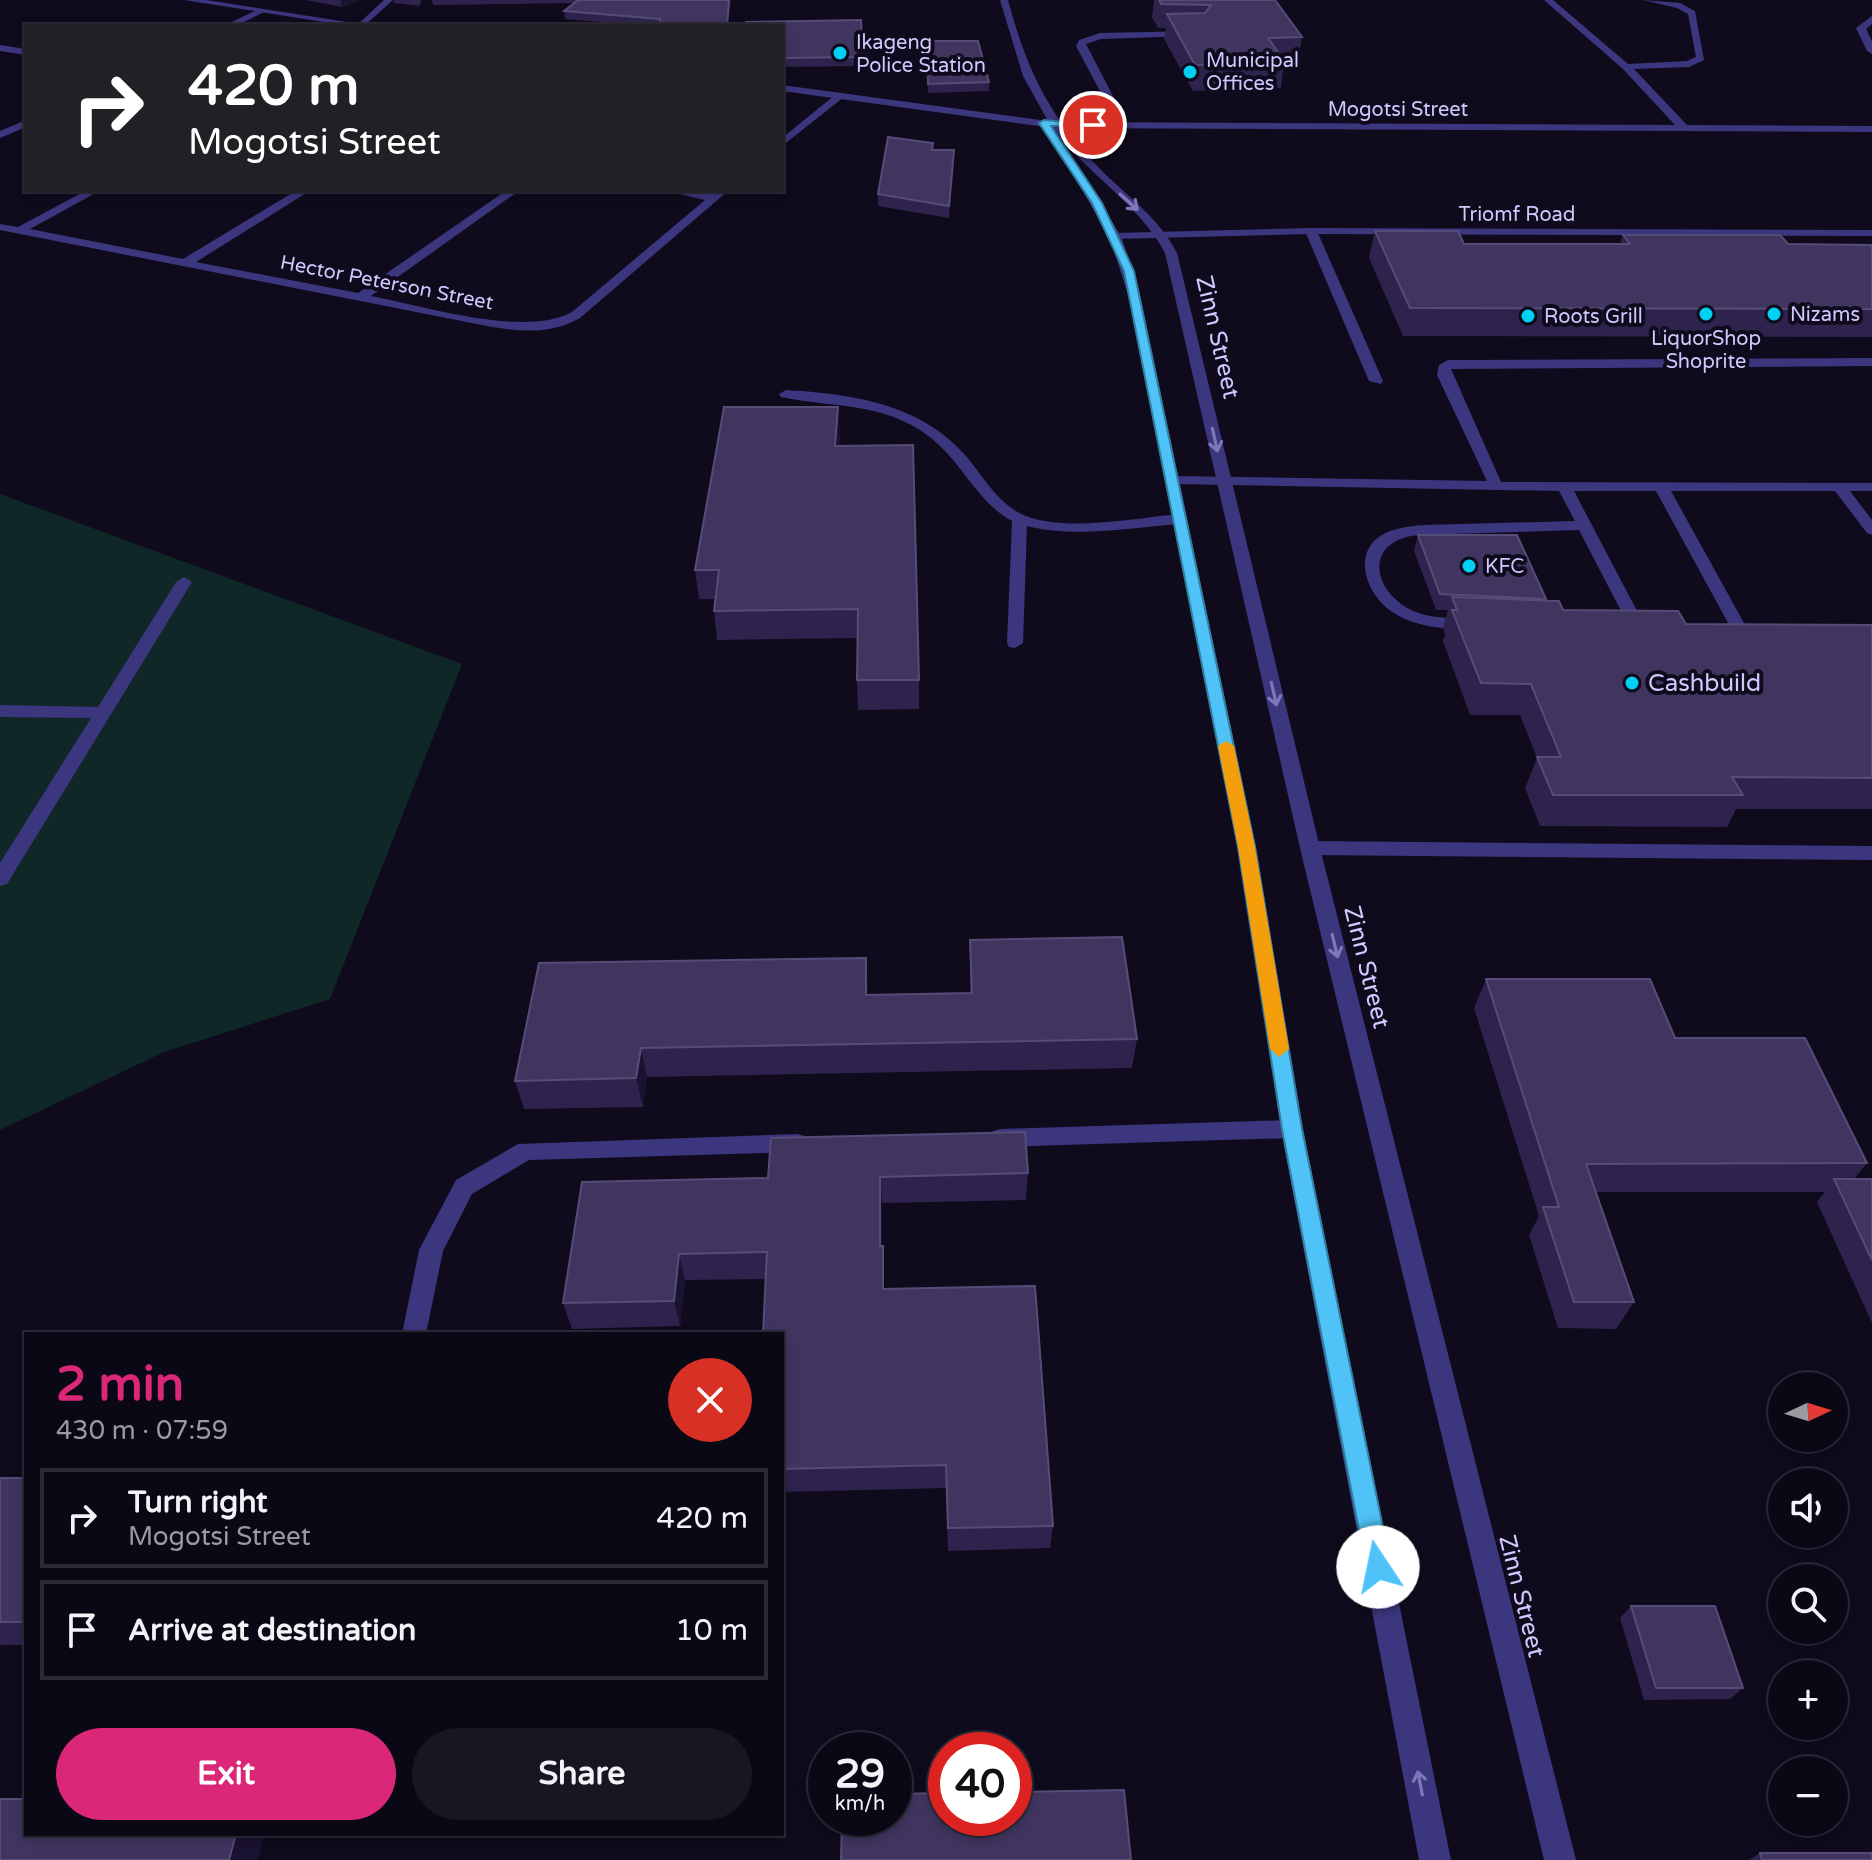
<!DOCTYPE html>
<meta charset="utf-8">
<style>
body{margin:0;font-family:"Varela Round",sans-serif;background:#191623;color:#f1f3f6;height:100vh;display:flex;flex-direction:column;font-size:30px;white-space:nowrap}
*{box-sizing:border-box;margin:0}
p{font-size:26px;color:#9a9aa1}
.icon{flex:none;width:44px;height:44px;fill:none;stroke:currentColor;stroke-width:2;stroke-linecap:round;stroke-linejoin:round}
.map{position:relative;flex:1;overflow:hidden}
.side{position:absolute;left:24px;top:1332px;width:760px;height:504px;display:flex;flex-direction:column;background:#0b0816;border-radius:0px;box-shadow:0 4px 12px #0003,0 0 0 2px #2b2935}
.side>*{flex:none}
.banner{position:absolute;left:24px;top:24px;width:760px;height:168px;border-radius:0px;box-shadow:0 4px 12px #0003,0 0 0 2px #2b2935;background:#202124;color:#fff;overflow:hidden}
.needle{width:52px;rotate:86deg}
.tools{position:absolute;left:1768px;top:1372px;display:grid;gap:16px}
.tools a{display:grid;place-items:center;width:80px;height:80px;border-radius:50%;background:#0b0816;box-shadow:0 4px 12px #0003,0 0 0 2px #2b2935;font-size:40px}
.speed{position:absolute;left:808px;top:1732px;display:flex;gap:16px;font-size:40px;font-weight:700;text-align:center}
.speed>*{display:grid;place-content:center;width:104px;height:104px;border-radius:50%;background:#0b0816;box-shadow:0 4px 12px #0003,0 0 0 2px #2b2935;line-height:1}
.speed small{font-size:20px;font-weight:400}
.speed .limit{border:12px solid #d22;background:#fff;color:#111}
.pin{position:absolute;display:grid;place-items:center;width:68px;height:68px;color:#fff;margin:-34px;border:4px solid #fff;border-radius:50%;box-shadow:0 2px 8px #0007}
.me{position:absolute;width:88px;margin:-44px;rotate:349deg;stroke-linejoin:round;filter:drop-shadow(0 0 6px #0008)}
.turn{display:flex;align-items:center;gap:28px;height:168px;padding:0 32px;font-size:36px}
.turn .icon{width:104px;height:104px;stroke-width:2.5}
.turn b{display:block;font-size:56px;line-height:68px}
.round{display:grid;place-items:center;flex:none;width:84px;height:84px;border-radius:42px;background:#191623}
.overview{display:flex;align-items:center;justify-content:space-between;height:136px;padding:0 32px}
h1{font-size:48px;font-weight:700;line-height:60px;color:#db2777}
.primary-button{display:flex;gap:16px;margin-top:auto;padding:16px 32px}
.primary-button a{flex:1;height:92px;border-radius:48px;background:#db2777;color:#fff;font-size:32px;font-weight:700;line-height:92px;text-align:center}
.primary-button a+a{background:#191623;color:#f1f3f6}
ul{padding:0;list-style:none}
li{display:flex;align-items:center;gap:24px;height:100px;margin:0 16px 12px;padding:0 16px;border:4px solid #2b2935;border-radius:0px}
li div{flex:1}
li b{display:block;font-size:30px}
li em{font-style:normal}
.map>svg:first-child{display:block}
.green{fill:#0f2727}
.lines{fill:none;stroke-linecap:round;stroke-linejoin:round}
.service{fill:#3b367d;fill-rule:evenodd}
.minor{fill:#3b367d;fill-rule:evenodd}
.tertiary{fill:#3b367d;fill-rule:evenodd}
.wall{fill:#2d234c}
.shaded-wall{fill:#1a1231}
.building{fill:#3f355f;stroke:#564c78;stroke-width:2}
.oneway{stroke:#7e78b8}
.route{fill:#4fc3f7;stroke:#337fa1;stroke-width:2}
.slow{fill:#f59e0b}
.poi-dot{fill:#00d1f3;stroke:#0f0b1d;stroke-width:3}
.labels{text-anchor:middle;stroke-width:8;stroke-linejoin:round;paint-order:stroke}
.far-poi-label{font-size:20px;fill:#d0c8ff;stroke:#0f0b1d;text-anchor:start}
.far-street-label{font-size:20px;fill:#d0c8ff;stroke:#0f0b1d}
.street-label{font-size:24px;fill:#d0c8ff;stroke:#0f0b1d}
.poi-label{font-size:24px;fill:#d0c8ff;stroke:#0f0b1d;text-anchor:start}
</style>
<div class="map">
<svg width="1872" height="1860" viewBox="0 0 1872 1860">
<rect width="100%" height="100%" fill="#0f0b1d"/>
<!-- green -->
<path class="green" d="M0,494l462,170 -132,335 -166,53 -164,78z"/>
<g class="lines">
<!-- service -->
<path class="service" d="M1193,31l-3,5 -89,3 -15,5 42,81 -9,2 -43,-81 3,-6 21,-7z
M1311,228l6,3 66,150 -2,3 -12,-3 -64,-150z
M1872,358v8l-421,3 50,113 371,1v8h-22l22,29v15l-5,-2 -32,-42h-164l78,141 -8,5 -8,-5 -77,-141h-82l72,137 -8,5 -8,-5 -51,-98 -161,5c-57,6 -45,60 -2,77 17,7 38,6 56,6l6,2v6c-24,6 -64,1 -84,-13 -30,-19 -45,-66 -4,-82 23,-8 50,-6 73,-7 38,-1 75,-2 112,-3l-16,-30 -385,-7 -7,-4 7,-4 313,5 -50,-106 2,-10 9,-5z
M786,390c65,4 134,13 180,66 18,21 32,49 60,60 40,16 110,2 153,-2l8,5 -8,5c-49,4 -104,14 -152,2l-4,117 -8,5 -6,-1 -2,-4 5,-122c-32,-17 -47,-52 -73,-76 -47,-44 -100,-36 -158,-48l-2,-3z
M184,577l8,5 -185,302 -7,2v-23l91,-145 -91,-1v-12l98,2 78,-125z
M1310,841l562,5v14l-562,-5 -10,-7z"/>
<!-- minor -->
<path class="minor" d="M384,0h9l-29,26h-8z
M1544,0h9l75,64 59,-3 9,-4 -8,-43 -11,-6 -34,-8 37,3 15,8 9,49 -15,7 -55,2 53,56 185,1v6l-816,-4 -5,-3 5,-3 619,3 -52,-56z
M259,9l7,2 -30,15h-13z
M1872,16v8l-6,5 6,12v13l-5,-3 -11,-23z
M0,45l26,4v6l-26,-4z
M835,95l9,2 -62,49v-8z
M26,120v7l-26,11v-7z
M87,190h14l-71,39 153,30 114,-69h14l-115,72 162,31 149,-103h13l-149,106c53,10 154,42 201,16l133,-112 -42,-10 48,4 5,-4h13l-149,128c-28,16 -57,14 -88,9l-492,-97v-6l18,3z
M1311,228l561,2v6l-561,-2 -196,5 -6,-3 6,-3z
M1292,1120l8,3 3,6 -3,6 -8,3 -291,9 -8,-2 -3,-7 3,-7 8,-2z
M797,1134l8,2 3,7 -3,7 -8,2 -268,8 -57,34 -29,57 -17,83h-24l17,-84 37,-70 62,-36z"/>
<!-- tertiary -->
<path class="tertiary" d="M184,0h22l167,26h-24z
M1000,0h8c19,71 42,118 94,171 27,27 57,47 75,82l143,595 256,1012h-32l-244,-1012 -135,-595c-23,-46 -80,-81 -112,-125l-271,-37v-6l266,36 -25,-45z
M1057,147h8l56,89 19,58 116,553 47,282 148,731h-32l-138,-731 -43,-282 -110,-553 -19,-58z"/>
</g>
<!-- wall -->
<path class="wall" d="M306,0h54l-18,7z
M394,0h27l-1,6 -26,-3z
M432,0h299l-3,26h-81l-82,-7 -1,-8 11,-8 -142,2z
M1154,0h121l27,37 -4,26h-14l-3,25 -88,3 -29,-52 2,-11h-8l-6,-11z
M861,20l3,46 -82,1v-41z
M927,41l62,41v9l-61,2z
M933,143v7l21,12 -5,56 -71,-12v-12z
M1375,231l89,13h156l3,-9 165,9 84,1v92l-469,-1 -34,-78z
M840,435l-1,11 80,234v29l-61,1 -1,-30 1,-42 -141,2 -3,-29 1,-12h-16l-4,-29z
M1418,535l128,64 -1,2 18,9 123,14 186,1v184h-136l-9,18 -187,-1 -15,-38 12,-30 -17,-43h-50l-27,-74 2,-6 -2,-7 5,-18h-12l-22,-59z
M970,940l167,99 -5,29 -485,9 -4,30 -119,2 -9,-28 24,-118 329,32 102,-2z
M1486,979l189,59 192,125 -13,16h18v144l-55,-121 8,-10h-230l39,110 -18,27 -58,-1 -29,-93 10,-19 -65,-208z
M1028,1173l-2,27 -144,3 -1,43 3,26v17l169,237 -3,22 -102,3 -2,-63 -164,4v-158l-16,-55 -81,1 -5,46 -108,3 -9,-26 19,-121z
M0,1478h26v167h-26z
M1631,1606l112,82 -13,11 -86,1 -24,-82z
M1760,1853l112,7h-123z"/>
<!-- shaded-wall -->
<path class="shaded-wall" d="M340,0h20l-18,7z
M729,0h2l-3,26h-1z
M954,150v12l-5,56v-12z
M838,407l2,28 -3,39 -2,-28z
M866,958l2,30 -1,36 -1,-29z
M641,1048l6,29 -4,30 -7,-29z
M880,1177l2,26 -1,69 -1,-26z
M679,1254l6,26 -5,46 -6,-25z
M236,1834h28l-6,26h-29z"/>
<!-- building -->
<path class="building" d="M578,0h151l-2,26h-68l1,-7 -96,-8z
M1159,0h116l27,37 -34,1 17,24 -90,3 -28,-51 38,-1 6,-8 -50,-1z
M861,20l2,37 -81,1v-32h-36v-4z
M927,41h51l11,41 -61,2z
M888,137l45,6 -1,7h22l-5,56 -71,-12z
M1375,231h83l6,13h166l-7,-9h157l8,9 84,1v64l-462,-1z
M724,407h114l-3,39 78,-1 6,235h-62l1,-71 -144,2 5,-41h-24z
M1418,535h99l29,64 -106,-5z
M1452,597l107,4 4,9 115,1 8,13 186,1v153l-140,-1 11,18h-190l-16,-38h24l-30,-73 -50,-1 -29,-73h5z
M1122,937l15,102 -496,9 -5,30 -121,3 24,-118 327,-5v37l106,-2 -2,-53z
M1486,979h164l25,59h130l62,125 -281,1 48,138h-60l-31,-95h16z
M1025,1132l3,41 -148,4v69h3v43l152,-3 18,240 -105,2 -2,-63 -164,4v-135h-19l4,-82 -88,2 -5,47 -111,2 19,-121 186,-4 3,-40z
M1834,1179h38v81z
M0,1478h26v144h-26z
M1631,1606h84l28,82h-87z
M1124,1790l7,70h-290l1,-42h52v-24l52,-1v25h68v-26z
M0,1799h26v35h210l-7,26h-229z
M1760,1853h112v7h-110z"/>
<!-- one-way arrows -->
<defs><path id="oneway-shaft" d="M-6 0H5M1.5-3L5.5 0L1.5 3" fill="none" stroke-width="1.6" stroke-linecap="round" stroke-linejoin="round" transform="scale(2)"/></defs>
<g class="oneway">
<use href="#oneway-shaft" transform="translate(1129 202) rotate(42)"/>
<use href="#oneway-shaft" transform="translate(1215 440) rotate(77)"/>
<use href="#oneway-shaft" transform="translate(1274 694) rotate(77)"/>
<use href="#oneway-shaft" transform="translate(1335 946) rotate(76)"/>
<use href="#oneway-shaft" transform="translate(1420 1783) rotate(-101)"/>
</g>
<!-- route -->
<path class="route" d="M1044,120l53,5 -46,1 51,77 32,68 121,576 47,282 89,438 -4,9 -9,4 -9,-4 -3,-9 -84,-438 -44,-282 -114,-576 -32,-68 -53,-80z"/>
<!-- slow -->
<path class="slow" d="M1226,741l8,5 21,101 34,202 -10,8 -9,-8 -32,-202 -20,-101z"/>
<!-- markers -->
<g class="poi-dot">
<circle cx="840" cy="53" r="8"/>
<circle cx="1190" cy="72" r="8"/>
<circle cx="1706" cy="314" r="8"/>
<circle cx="1774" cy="314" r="8"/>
<circle cx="1528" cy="316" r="8"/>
<circle cx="1469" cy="566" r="8"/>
<circle cx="1632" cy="683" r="8"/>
</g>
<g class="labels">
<!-- far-poi labels -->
<g class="far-poi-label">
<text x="856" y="49">Ikageng<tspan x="856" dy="23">Police Station</tspan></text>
<text x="1206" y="67">Municipal<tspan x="1206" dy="23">Offices</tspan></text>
<text x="1790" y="321">Nizams</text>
<text x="1544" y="323">Roots Grill</text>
<text x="1706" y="345" text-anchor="middle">LiquorShop<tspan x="1706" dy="23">Shoprite</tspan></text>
<text x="1485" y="573">KFC</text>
</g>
<!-- far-street labels -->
<g class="far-street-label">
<text x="1398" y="116">Mogotsi Street</text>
<text x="1517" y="221">Triomf Road</text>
<text transform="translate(387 282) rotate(11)" y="7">Hector Peterson Street</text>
</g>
<!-- street labels -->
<g class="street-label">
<text transform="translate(1218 337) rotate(77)" y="8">Zinn Street</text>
<text transform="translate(1367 967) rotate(76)" y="8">Zinn Street</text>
<text transform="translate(1522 1596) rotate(76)" y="8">Zinn Street</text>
</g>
<!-- poi labels -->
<g class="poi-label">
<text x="1648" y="691">Cashbuild</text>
</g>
</g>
</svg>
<div class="tools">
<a><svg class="needle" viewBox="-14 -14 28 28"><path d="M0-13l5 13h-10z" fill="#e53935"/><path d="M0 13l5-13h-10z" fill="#9a9aa1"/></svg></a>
<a><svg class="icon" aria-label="sound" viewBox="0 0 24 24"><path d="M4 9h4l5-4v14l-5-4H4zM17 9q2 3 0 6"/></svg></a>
<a><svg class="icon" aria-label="search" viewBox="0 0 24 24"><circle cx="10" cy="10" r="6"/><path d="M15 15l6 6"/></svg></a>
<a>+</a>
<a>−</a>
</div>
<div class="speed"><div>29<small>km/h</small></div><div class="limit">40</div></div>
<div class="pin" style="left:1093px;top:125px;background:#d93025"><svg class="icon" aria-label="arrive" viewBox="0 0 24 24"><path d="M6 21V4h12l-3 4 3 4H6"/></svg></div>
<svg class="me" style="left:1378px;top:1567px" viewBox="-20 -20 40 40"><circle r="19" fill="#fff"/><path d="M0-13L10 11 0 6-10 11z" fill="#4fc3f7"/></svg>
<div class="banner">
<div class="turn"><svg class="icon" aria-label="right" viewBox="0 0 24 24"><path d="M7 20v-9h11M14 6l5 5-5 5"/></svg><div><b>420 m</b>Mogotsi Street</div></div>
</div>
<section class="side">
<div class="overview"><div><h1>2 min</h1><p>430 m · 07:59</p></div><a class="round" style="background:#d93025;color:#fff"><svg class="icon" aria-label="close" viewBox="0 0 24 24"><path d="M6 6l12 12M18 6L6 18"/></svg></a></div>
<ul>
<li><svg class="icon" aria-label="right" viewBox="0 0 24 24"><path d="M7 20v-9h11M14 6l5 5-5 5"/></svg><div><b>Turn right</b><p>Mogotsi Street</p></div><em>420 m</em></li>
<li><svg class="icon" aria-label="arrive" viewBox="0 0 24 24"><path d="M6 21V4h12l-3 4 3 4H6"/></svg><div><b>Arrive at destination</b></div><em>10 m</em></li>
</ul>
<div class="primary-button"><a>Exit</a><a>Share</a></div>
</section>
</div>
